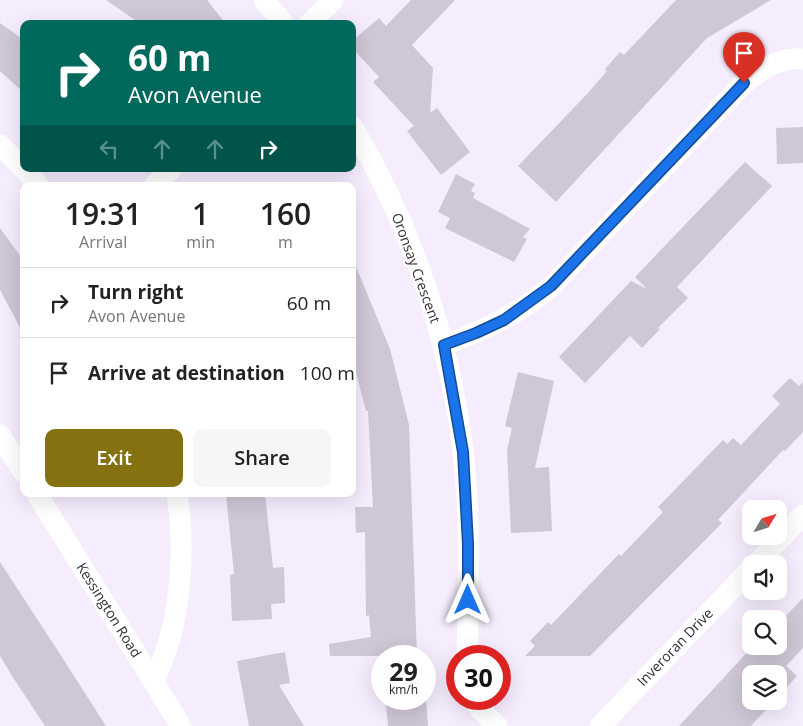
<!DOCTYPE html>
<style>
body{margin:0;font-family:"Open Sans",sans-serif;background:#f6f6f6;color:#222;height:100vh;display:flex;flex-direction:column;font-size:19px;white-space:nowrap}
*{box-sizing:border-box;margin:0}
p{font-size:16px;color:#767676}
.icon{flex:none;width:28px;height:28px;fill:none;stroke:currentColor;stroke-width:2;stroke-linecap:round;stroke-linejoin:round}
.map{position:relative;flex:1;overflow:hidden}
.side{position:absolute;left:20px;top:182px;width:336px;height:315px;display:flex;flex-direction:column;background:#fff;border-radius:10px;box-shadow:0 5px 20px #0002}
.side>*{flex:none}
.guide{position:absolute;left:20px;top:20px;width:336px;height:152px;border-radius:10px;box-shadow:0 5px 20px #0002;background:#00695c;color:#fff;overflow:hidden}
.needle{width:32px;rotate:52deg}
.tools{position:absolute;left:742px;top:500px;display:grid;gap:10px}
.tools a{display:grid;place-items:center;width:45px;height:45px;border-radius:10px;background:#fff;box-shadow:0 5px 20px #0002;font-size:25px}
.speed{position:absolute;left:371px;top:645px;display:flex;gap:10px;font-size:25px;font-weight:700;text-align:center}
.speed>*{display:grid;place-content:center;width:65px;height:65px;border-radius:50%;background:#fff;box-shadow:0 5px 20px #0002;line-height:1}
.speed small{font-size:12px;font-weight:400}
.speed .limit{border:8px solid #d22;background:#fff;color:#111}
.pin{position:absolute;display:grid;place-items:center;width:42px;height:42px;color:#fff;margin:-51px -21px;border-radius:50% 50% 50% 0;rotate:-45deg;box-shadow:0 0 5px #0007}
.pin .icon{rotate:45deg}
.me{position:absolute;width:55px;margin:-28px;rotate:0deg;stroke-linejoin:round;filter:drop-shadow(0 0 4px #0008)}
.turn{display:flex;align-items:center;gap:18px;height:105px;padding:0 25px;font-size:22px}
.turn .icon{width:65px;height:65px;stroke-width:2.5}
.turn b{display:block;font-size:35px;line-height:42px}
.lanes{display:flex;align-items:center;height:48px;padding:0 25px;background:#0003;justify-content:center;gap:25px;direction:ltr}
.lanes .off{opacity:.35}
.eta{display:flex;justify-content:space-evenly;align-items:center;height:85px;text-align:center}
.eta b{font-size:30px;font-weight:600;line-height:35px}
.cta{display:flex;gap:10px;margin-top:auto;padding:10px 25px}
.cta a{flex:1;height:58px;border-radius:10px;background:#867111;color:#fff;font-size:20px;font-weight:600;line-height:58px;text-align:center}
.cta a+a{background:#f6f6f6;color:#222}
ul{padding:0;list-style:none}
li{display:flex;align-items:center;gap:15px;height:70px;padding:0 25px;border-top:1px solid #e0e0e0}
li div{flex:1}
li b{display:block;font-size:19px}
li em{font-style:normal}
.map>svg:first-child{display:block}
.building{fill:#cfc6d6}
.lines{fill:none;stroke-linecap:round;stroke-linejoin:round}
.street{stroke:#fff;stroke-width:21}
.route-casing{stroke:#114b97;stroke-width:12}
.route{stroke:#1a73e8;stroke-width:9}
.labels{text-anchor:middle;stroke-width:4;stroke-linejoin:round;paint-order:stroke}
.street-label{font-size:14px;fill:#322f35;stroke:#fff}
</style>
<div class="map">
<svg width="803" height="726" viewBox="0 0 803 726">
<rect width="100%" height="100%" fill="#f5ecfd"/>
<!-- building -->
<path class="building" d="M106,0h101l19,24h-85z
M411,0h44l-43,45 21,23 -3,45 7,-5 33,44 -29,23 -34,-44 7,-5 -41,-44 6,-5 -27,-29v-7l27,-23 7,8z
M676,0h95l-64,38 -151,164 -38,-36 69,-72 20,-23 -2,-2 15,-17 4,3z
M0,23l24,17v53l-24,-22z
M803,127v36l-26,1 -1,-36z
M745,162l27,24 -95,101 11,11 -30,30 2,1 -18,19 -12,-12 -45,47 -26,-26 72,-76 16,8 -12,-12z
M456,174l19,10 -4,7 4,2 -2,5 57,31 -7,8 4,2 -13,23 -69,-34 5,-10 -12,-6z
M0,228l24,33v74l-24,-45z
M352,257l38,92 19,76 8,231h-87l-1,-12 42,-7 -2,-22 -3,1 -1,-84 -9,1 -1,-26h18l-5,-96h-2l-14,-54z
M518,372l36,9 -19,87 14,-1 3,64 -41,2 -4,-82 5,-23 -7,-2z
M790,378l9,8 4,-4v50l-18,19 -2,-1 -65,70 4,3 -132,133h-65l10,-10 -5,-5 18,-19 3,3 68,-71 2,2 42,-44 -5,-5 65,-67 4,4 6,-6 8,7 39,-41 -8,-8z
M226,494h39l8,74 11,-1 1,36 -14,1 1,15 -40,2 -2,-46 4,-1z
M0,562l58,89 48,75h-61l-31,-47 -14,-23z
M803,598v50l-17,18 11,10 -18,20v-22h-28v27h23l-23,25h-72l74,-80h26v-23z
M285,652l5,31 -11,2 25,41h-55l-12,-65z
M426,699l2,27h-40l-2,-22z"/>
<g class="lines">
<!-- street -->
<path class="street" d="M264,0l20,24
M309,24l24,-24
M352,126c59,98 97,212 111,325 8,68 5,137 4,205
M0,145l24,24
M24,169l15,17
M154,186l17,-17
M444,345c40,-14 74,-31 107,-58l193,-204c18,-14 36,-26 59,-24
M0,435l24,38
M37,494l144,232
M756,564l47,-49
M154,680c27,-55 32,-126 23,-186
M475,699l6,11 16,16
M600,726l151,-157"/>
</g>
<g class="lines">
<defs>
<path id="route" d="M468,600v-56l-5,-92 -19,-107 32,-12 28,-13 47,-34 193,-203"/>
</defs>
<!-- route casing -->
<use href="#route" class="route-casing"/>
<!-- route -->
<use href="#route" class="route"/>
</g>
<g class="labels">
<!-- street labels -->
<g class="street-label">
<text transform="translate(416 268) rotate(70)" y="5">Oronsay Crescent</text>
<text transform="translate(109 610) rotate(58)" y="5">Kessington Road</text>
<text transform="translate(675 647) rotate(-46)" y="5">Inveroran Drive</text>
</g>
</g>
</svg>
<div class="tools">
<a><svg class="needle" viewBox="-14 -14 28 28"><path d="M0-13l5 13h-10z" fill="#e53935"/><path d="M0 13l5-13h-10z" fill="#767676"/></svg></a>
<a><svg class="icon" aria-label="sound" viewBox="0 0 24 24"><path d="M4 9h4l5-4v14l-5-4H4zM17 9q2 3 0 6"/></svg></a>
<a><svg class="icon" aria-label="search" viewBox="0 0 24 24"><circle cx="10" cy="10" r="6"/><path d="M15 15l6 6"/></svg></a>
<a><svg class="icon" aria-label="layers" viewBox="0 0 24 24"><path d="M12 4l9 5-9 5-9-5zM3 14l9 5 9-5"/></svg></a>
</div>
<div class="speed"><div>29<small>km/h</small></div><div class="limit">30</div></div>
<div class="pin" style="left:744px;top:83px;background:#d93025"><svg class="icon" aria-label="arrive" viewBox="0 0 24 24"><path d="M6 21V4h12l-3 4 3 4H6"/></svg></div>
<svg class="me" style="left:468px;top:600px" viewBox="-20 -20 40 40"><path d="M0-17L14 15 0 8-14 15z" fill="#1a73e8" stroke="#fff" stroke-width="4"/></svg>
<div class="guide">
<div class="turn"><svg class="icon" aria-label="right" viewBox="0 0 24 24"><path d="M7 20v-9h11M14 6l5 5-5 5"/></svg><div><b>60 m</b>Avon Avenue</div></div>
<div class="lanes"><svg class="icon off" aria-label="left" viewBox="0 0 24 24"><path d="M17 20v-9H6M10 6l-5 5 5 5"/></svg><svg class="icon off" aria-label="ahead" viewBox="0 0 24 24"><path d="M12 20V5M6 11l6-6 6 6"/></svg><svg class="icon off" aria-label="ahead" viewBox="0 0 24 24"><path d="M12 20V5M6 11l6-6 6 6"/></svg><svg class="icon" aria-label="right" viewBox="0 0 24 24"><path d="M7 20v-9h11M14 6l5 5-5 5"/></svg></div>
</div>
<section class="side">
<div class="eta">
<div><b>19:31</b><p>Arrival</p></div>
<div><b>1</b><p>min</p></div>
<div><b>160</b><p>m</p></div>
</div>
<ul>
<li><svg class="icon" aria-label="right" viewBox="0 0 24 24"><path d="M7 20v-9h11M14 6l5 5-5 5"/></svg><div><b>Turn right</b><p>Avon Avenue</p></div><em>60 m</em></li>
<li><svg class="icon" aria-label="arrive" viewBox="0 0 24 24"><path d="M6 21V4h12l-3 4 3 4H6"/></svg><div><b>Arrive at destination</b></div><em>100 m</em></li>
</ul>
<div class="cta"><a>Exit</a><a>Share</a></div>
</section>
</div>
